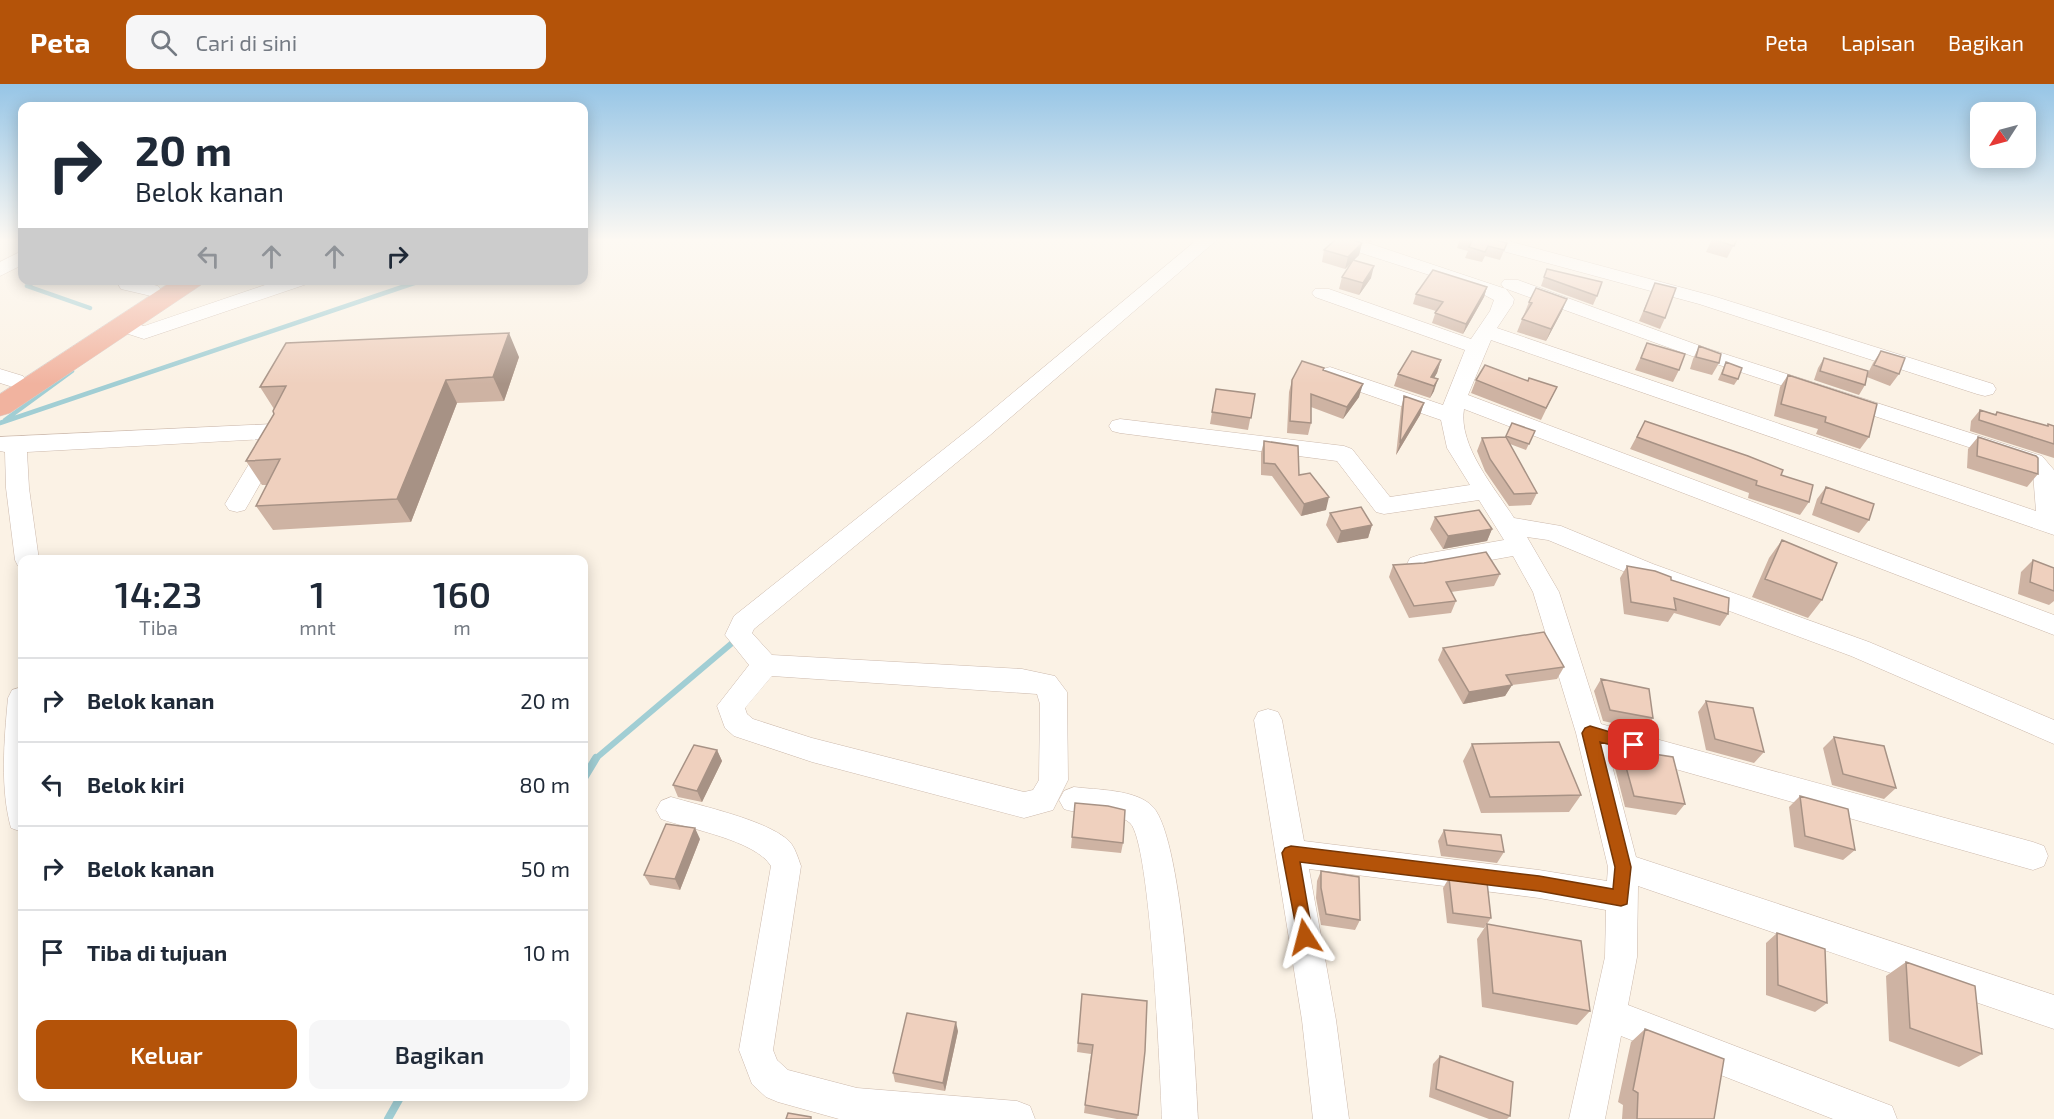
<!DOCTYPE html>
<html lang="id">
<style>
body{margin:0;font-family:"Exo 2",sans-serif;background:#f6f6f7;color:#1f2937;height:100vh;display:flex;flex-direction:column;font-size:22px;white-space:nowrap}
*{box-sizing:border-box;margin:0}
p{font-size:20px;color:#747a83}
.icon{flex:none;width:33px;height:33px;fill:none;stroke:currentColor;stroke-width:2;stroke-linecap:round;stroke-linejoin:round}
.map{position:relative;flex:1;overflow:hidden}
.drawer{position:absolute;left:18px;top:471px;width:570px;height:546px;display:flex;flex-direction:column;background:#fff;border-radius:12px;box-shadow:0 3px 15px #0003}
.drawer>*{flex:none}
.top-card{position:absolute;left:18px;top:18px;width:570px;height:183px;border-radius:12px;box-shadow:0 3px 15px #0003;background:#fff;color:#1f2937;overflow:hidden}
.needle{width:39px;rotate:234deg}
.tools{position:absolute;left:1970px;top:18px;display:grid;gap:12px}
.tools a{display:grid;place-items:center;width:66px;height:66px;border-radius:12px;background:#fff;box-shadow:0 3px 15px #0003;font-size:30px}
.pin{position:absolute;display:grid;place-items:center;width:51px;height:51px;color:#fff;margin:-26px;border-radius:12px;box-shadow:0 3px 9px #0006}
.me{position:absolute;width:66px;margin:-33px;rotate:351deg;stroke-linejoin:round;filter:drop-shadow(0 0 4px #0008)}
.turn{display:flex;align-items:center;gap:21px;height:126px;padding:0 18px;font-size:27px}
.turn .icon{width:78px;height:78px;stroke-width:2.5}
.turn b{display:block;font-size:42px;line-height:51px}
.lanes{display:flex;align-items:center;height:57px;padding:0 18px;background:#0003;justify-content:center;gap:30px;direction:ltr}
.lanes .off{opacity:.35}
.eta{display:flex;justify-content:space-evenly;align-items:center;height:102px;text-align:center}
.eta b{font-size:36px;font-weight:600;line-height:42px}
.primary-button{display:flex;gap:12px;margin-top:auto;padding:12px 18px}
.primary-button a{flex:1;height:69px;border-radius:12px;background:#b45309;color:#fff;font-size:24px;font-weight:600;line-height:69px;text-align:center}
.primary-button a+a{background:#f6f6f7;color:#1f2937}
ul{padding:0;list-style:none}
li{display:flex;align-items:center;gap:18px;height:84px;padding:0 18px;border-top:2px solid #e0e1e3}
li div{flex:1}
li b{display:block;font-size:22px}
li em{font-style:normal}
header{display:flex;align-items:center;gap:36px;box-sizing:border-box;height:84px;padding:0 30px;background:#b45309;color:#fff}
header strong{font-size:28px}
nav{display:flex;gap:33px;margin-inline-start:auto;font-size:21px}
.search{width:420px;height:54px;background:#f6f6f7;display:flex;align-items:center;gap:15px;box-sizing:border-box;padding:0 21px;border-radius:12px;color:#747a83;font-size:22px}
.map>svg:first-child{display:block}
.lines{fill:none;stroke-linecap:round;stroke-linejoin:round}
.stream-far2{stroke:#a1ced4;stroke-width:4.5}
.stream-far1{stroke:#a1ced4;stroke-width:6}
.stream{stroke:#a1ced4;stroke-width:8}
.minor-casing{stroke:#ccb9ac;stroke-width:1}
.highway-casing{stroke:#d8d0cd;stroke-width:1}
.minor{fill:#fff;fill-rule:evenodd}
.highway{fill:#f1b39f;fill-rule:evenodd}
.wall{fill:#ceb3a3}
.shaded-wall{fill:#a79285}
.building{fill:#efd0be;stroke:#a79285;stroke-width:1.5}
.route{fill:#b45309;stroke:#753606;stroke-width:1.5}
</style>
<header>
<strong>Peta</strong>
<div class="search"><svg class="icon" aria-label="search" viewBox="0 0 24 24"><circle cx="10" cy="10" r="6"/><path d="M15 15l6 6"/></svg>Cari di sini</div>
<nav><a>Peta</a><a>Lapisan</a><a>Bagikan</a></nav>
</header>
<div class="map">
<svg width="2054" height="1035" viewBox="0 0 2054 1035">
<rect width="100%" height="100%" fill="#fbf2e5"/>
<g class="lines">
<!-- stream-far2 -->
<path class="stream-far2" d="M37,196l-10,6 63,22
M5,336l67,-49
M0,339l423,-143"/>
<!-- stream-far1 -->
<path class="stream-far1" d="M594,676l144,-122"/>
<!-- stream -->
<path class="stream" d="M584,694l12,-20
M388,1035l13,-23"/>
<defs>
<path id="minor" d="M1198,155h20l-229,197 -235,193 -2,4 20,22 250,14 33,7 12,16 1,88 -15,30 -29,8 -212,-56 -78,-26 -9,-8 -8,-22 32,-41 -24,-30 9,-19 239,-190zM772,592l265,18 3,10 -1,76 -6,10 -9,2 -212,-54 -59,-19 -6,-5 -2,-6z
M1327,155h29l150,50 8,10 -1,5 -16,24 539,183 -3,-38 -7,-7 -334,-110 -188,-68 -3,-4 3,-4h14l188,68 336,108 12,14v65l-563,-195 -23,55 586,220v20l-590,-226c-6,37 31,79 50,109l47,8 92,38 216,78 185,78v24l-203,-88 -216,-80 -87,-36 -21,-3 32,55 42,132 432,118 11,4 4,10 -4,10 -11,4 -425,-120 28,107 418,138v34l-416,-143 -1,71 -9,48 264,101 5,13h-64l-212,-83 -16,83h-36l36,-162 1,-47 -67,-12 -230,-29 27,151 13,99h-36l-11,-99 -48,-300 4,-8 10,-3 10,3 4,8 22,121 235,29 68,11 1,-14 -32,-134 -43,-141 -20,-36 -94,17 -9,-3 -3,-6 3,-6 9,-3 85,-15 -25,-40 -95,14 -8,-2 -39,-51 -217,-28 -8,-2 -3,-5 3,-5 8,-2 224,27 8,3 38,48 80,-12 -23,-37 -6,-28 -118,-41 -4,-5 4,-5 7,-2 113,38 22,-55 -150,-53 -3,-4 3,-4h14l142,50 19,-28 4,-11 -21,-11 -143,-46z
M1470,155h31l212,57 280,88 3,5 -3,5 -8,2 -8,-2 -278,-90 -226,-61z
M22,167v14l-22,11v-14z
M116,196h19l23,6 3,4 -3,4 -7,2 -30,-7z
M280,196h29l-2,4 -163,55 -28,-9 -3,-4 3,-4 7,-2 21,6z
M0,285l23,7 4,5 -4,5 -7,2 -16,-5z
M274,340l8,2 5,11 -42,73 -8,2 -8,-2 -4,-6 39,-65 -237,13 2,36 10,72h-17v8l-4,-2 -3,-6 -9,-72 -1,-36 -5,-1v-14z
M22,603v145l-11,-4c-11,-39 -7,-88 -3,-130l4,-8z
M1074,703c22,3 63,2 79,20 31,33 42,258 45,312h-36c-2,-41 -11,-277 -32,-296 -16,-14 -47,-7 -66,-14l-5,-9 5,-9z
M671,713c30,9 96,23 118,44 6,6 9,17 12,25l-28,184 4,10 11,10 69,18 160,13 13,5 5,13h-196l-61,-17 -12,-5 -14,-13 -13,-34 32,-184c-16,-26 -82,-37 -110,-47l-5,-9 5,-9z"/>
<path id="highway" d="M174,196h30l-3,5 -191,128 -10,3v-22z"/>
</defs>
<!-- minor casing -->
<use href="#minor" class="minor-casing"/>
<!-- highway casing -->
<use href="#highway" class="highway-casing"/>
<!-- minor -->
<use href="#minor" class="minor"/>
<!-- highway -->
<use href="#highway" class="highway"/>
</g>
<!-- wall -->
<path class="wall" d="M1360,155h14l-3,3z
M1460,155h32l15,4 -7,17 -15,-4 -3,6 -17,-4 3,-7 -11,-3z
M1712,155h25l-10,19 -21,-6z
M1362,159l-3,12 -14,14 -23,-7 2,-12z
M1547,185l50,27 -4,9 -52,-19z
M1342,193l29,1 -12,17 -20,-6z
M1655,199l10,35 -5,11 -21,-8z
M1487,203l-3,10 -21,37 -31,-11 4,-12 -23,-7 3,-10z
M1529,218l33,9 -16,30 -29,-9z
M1647,259l32,27 -6,12 -38,-12z
M1699,262l20,17 -7,12 -22,-6 3,-10z
M1881,267l18,23 -9,12 -23,-9 -2,8 -6,10 -45,-15 4,-12 6,-10 44,15 5,-10z
M519,273l-15,44 -47,2 -46,119 -138,8 -17,-24 11,-21h-5l-16,-24 28,-47v-5l-14,-22z
M1441,276l-4,13 -3,5v13l-4,7 -36,-12 4,-12z
M1726,278l12,17 -4,6 -16,-5z
M1323,286l36,27 -16,22 -32,-12v16l-3,12 -21,-2 2,-41 3,-12z
M1788,291l81,62 -9,12 -44,-15 2,-5 -44,-13 6,-29z
M1476,296l52,1 29,6 -16,33 -70,-27z
M1216,305l39,5 -7,36 -38,-6z
M1404,312l20,7 -4,12 -24,40 5,-47z
M1980,326l15,4 2,-2 50,14 1,-2 6,2v32l-84,-27 1,-10z
M1645,337l136,54 28,27 -9,13 -52,-17 1,-5 -119,-44z
M1512,339l23,8 -9,19 -16,-6 27,49 -6,12 -22,1 -24,-35 -8,-20 5,-13 24,-1z
M1978,353l60,37 -11,13 -60,-19 1,-19z
M1264,357l35,34 27,35 -25,6 -29,-40 -11,-1v-22z
M1826,403l43,33 -10,13 -47,-18 5,-16z
M1330,429l42,12 -4,13 -31,5 -11,-18z
M1435,433l57,12 -5,12 -44,8 -13,-20z
M1782,456l40,60 -14,18 -56,-21 17,-39z
M2033,476l21,8v33l-5,4 -31,-11 3,-22z
M1393,481l107,9 -6,12 -43,6 5,9 -5,12 -42,5 -20,-41z
M1627,482l44,14 57,34 -8,12 -46,-13 -6,9 -44,-8 -4,-36z
M1443,564l121,19 -7,12 -45,6 -7,11 -42,8 -25,-44z
M1601,595l52,39 -8,12 -42,-9 -9,-30z
M1706,617l58,51 -10,11 -48,-13 -8,-38z
M1834,653l62,51 -12,11 -52,-14 -9,-37z
M1472,660l109,51 -12,17 -88,1 -18,-52z
M1621,665l64,55 -9,11 -51,-8 -12,-47z
M717,666l5,11 -20,41 -24,-5 -5,-12z
M1800,712l55,54 -12,10 -49,-13 -5,-40z
M1075,719l48,40 -2,10 -50,-5z
M1444,746l60,22 -7,11 -56,-7 -3,-15z
M700,755l-20,51 -30,-5 -6,-10z
M1321,787l39,49 -5,10 -34,-5 -5,-27 1,-17z
M1449,794l42,40 -7,10 -37,-5 -4,-35z
M1487,840l103,87 -13,14 -95,-18 -5,-68z
M1777,849l50,70 -12,9 -49,-17v-52z
M1906,878l76,92 -23,13 -70,-26 -3,-65z
M1082,910l56,121 -1,4h-20l-33,-6 7,-59 -14,-2z
M1645,945l69,90h-92l1,-14 -5,-3 13,-60z
M958,947l-13,60 -50,-9 -2,-9z
M1440,972l70,60 -3,3h-18l-60,-22 4,-33z"/>
<!-- shaded-wall -->
<path class="shaded-wall" d="M1362,159l-3,12 -14,14 3,-12z
M1374,182l-3,12 -12,17 4,-12z
M1487,203l-3,10 -21,37 3,-10z
M1567,215l-5,12 -16,30 5,-12z
M509,249l10,24 -15,44 -11,-24z
M1441,276l-4,13 -7,12 1,-8z
M1438,295l-4,12 -4,7 4,-12z
M446,296l11,23 -46,119 -14,-23z
M1363,300l-4,13 -16,22 4,-12z
M1424,319l-4,12 -24,40 4,-12z
M1329,413l-3,13 -25,6 3,-12z
M1372,441l-4,13 -31,5 4,-12z
M1492,445l-5,12 -44,8 5,-13z
M1512,601l-7,11 -42,8 6,-12z
M717,666l5,11 -20,41 -5,-11z
M695,744l5,11 -20,51 -5,-11z
M956,938l2,9 -13,60 -2,-8z"/>
<!-- building -->
<path class="building" d="M1336,155h15l11,4 -14,14 -24,-7z
M1465,155h27l15,4 -3,7 -16,-4 -3,6 -16,-5 3,-6z
M1712,155h25l-3,7z
M1353,176l21,6 -11,17 -21,-6z
M1547,185l55,13 -5,14 -53,-19z
M1433,186l54,17 -21,37 -31,-11 8,-11 -27,-8z
M1655,199l21,5 -11,30 -21,-7z
M1536,204l31,11 -16,30 -29,-10 10,-16 -3,-1z
M509,249l-16,44 -47,3 -49,119 -141,7 24,-47 -34,2 28,-47 -1,-3 13,-25 -26,1 26,-44z
M1647,259l38,11 -6,16 -38,-12z
M1699,262l22,8 -2,9 -23,-6z
M1412,267l29,9 -10,17 7,2 -4,7 -36,-12z
M1881,267l24,7 -6,16 -25,-9z
M1824,274l44,13 -3,14 -45,-14z
M1302,277l22,7 -1,2 40,14 -16,23 -36,-13v29l-21,-2 2,-41z
M1726,278l16,6 -4,11 -16,-5z
M1485,281l43,16 1,-3 28,9 -11,21 -70,-28z
M1788,291l89,29 -8,33 -44,-15 1,-5 -45,-13z
M1216,305l39,5 -4,24 -39,-6z
M1404,312l20,7 -24,40z
M1980,326l16,5 1,-3 51,14v-2l6,2v18l-75,-24z
M1645,337l103,35 35,14 -2,5 32,10 -4,17 -53,-17 1,-4 -120,-44z
M1512,339l23,8 -6,13 -23,-8z
M1506,353l31,56 -23,1 -24,-35 -8,-21z
M1978,353l58,19 2,2v16l-61,-18z
M1264,357l34,5 1,29 11,-2 19,24 -25,7 -29,-40 -11,-1z
M1826,403l48,17 -5,16 -48,-17z
M1361,423l11,18 -31,6 -11,-18z
M1479,426l13,19 -44,7 -13,-19z
M1782,456l55,23 -15,37 -57,-21z
M1486,468l14,22 -54,8 10,19 -42,5 -21,-41 31,-2z
M2033,476l21,8v23l-24,-9z
M1627,482l28,5 16,6v3l58,18 -1,16 -54,-16 2,12 -45,-8z
M1544,548l20,35 -58,8 6,10 -43,7 -26,-44z
M1601,595l48,10 4,29 -43,-8z
M1706,617l47,7 11,44 -49,-13z
M1834,653l50,9 12,42 -53,-14z
M1559,658l22,53 -91,2 -18,-53z
M694,661l23,5 -20,41 -24,-6z
M1621,665l52,8 12,47 -51,-8z
M1800,712l48,13 7,41 -50,-14z
M1075,719l33,3 17,4 -2,33 -51,-6z
M666,740l29,4 -20,51 -31,-4z
M1444,746l57,5 3,17 -57,-7z
M1321,787l38,6 1,43 -34,-6 -5,-26z
M1449,794l38,4 4,36 -38,-5z
M1487,840l94,17 9,70 -97,-18z
M1777,849l48,16 2,54 -49,-18z
M1906,878l69,24 7,68 -72,-26z
M1082,910l65,7 -2,50 -7,64 -53,-10 8,-60 -15,-2z
M907,929l49,9 -13,61 -50,-10z
M1645,945l79,30 -10,60h-77l1,-26 -5,-3z
M1440,972l73,26 -3,34 -74,-27z
M788,1029l23,4v2h-25z"/>
<!-- sky -->
<linearGradient id="sky" x2="0" y2="1"><stop stop-color="#96c5e6"/><stop offset="0.52" stop-color="#fdf9f3"/><stop offset="1" stop-color="#fdf9f3" stop-opacity="0"/></linearGradient>
<rect width="2054" height="300" fill="url(#sky)"/>
<!-- route -->
<path class="route" d="M1590,642l50,15 2,4 -2,5 -6,1 -34,-9 31,125 -4,37 -6,2 -82,-15 -239,-29 13,75 -2,6 -6,2 -6,-2 -17,-90 3,-5 6,-2 248,30 74,13 2,-22 -33,-134 3,-5z"/>
</svg>
<div class="tools">
<a><svg class="needle" viewBox="-14 -14 28 28"><path d="M0-13l5 13h-10z" fill="#e53935"/><path d="M0 13l5-13h-10z" fill="#747a83"/></svg></a>
</div>
<div class="pin" style="left:1634px;top:661px;background:#d93025"><svg class="icon" aria-label="arrive" viewBox="0 0 24 24"><path d="M6 21V4h12l-3 4 3 4H6"/></svg></div>
<svg class="me" style="left:1305px;top:853px" viewBox="-20 -20 40 40"><path d="M0-17L14 15 0 8-14 15z" fill="#b45309" stroke="#fff" stroke-width="4"/></svg>
<div class="top-card">
<div class="turn"><svg class="icon" aria-label="right" viewBox="0 0 24 24"><path d="M7 20v-9h11M14 6l5 5-5 5"/></svg><div><b>20 m</b>Belok kanan</div></div>
<div class="lanes"><svg class="icon off" aria-label="left" viewBox="0 0 24 24"><path d="M17 20v-9H6M10 6l-5 5 5 5"/></svg><svg class="icon off" aria-label="ahead" viewBox="0 0 24 24"><path d="M12 20V5M6 11l6-6 6 6"/></svg><svg class="icon off" aria-label="ahead" viewBox="0 0 24 24"><path d="M12 20V5M6 11l6-6 6 6"/></svg><svg class="icon" aria-label="right" viewBox="0 0 24 24"><path d="M7 20v-9h11M14 6l5 5-5 5"/></svg></div>
</div>
<section class="drawer">
<div class="eta">
<div><b>14:23</b><p>Tiba</p></div>
<div><b>1</b><p>mnt</p></div>
<div><b>160</b><p>m</p></div>
</div>
<ul>
<li><svg class="icon" aria-label="right" viewBox="0 0 24 24"><path d="M7 20v-9h11M14 6l5 5-5 5"/></svg><div><b>Belok kanan</b></div><em>20 m</em></li>
<li><svg class="icon" aria-label="left" viewBox="0 0 24 24"><path d="M17 20v-9H6M10 6l-5 5 5 5"/></svg><div><b>Belok kiri</b></div><em>80 m</em></li>
<li><svg class="icon" aria-label="right" viewBox="0 0 24 24"><path d="M7 20v-9h11M14 6l5 5-5 5"/></svg><div><b>Belok kanan</b></div><em>50 m</em></li>
<li><svg class="icon" aria-label="arrive" viewBox="0 0 24 24"><path d="M6 21V4h12l-3 4 3 4H6"/></svg><div><b>Tiba di tujuan</b></div><em>10 m</em></li>
</ul>
<div class="primary-button"><a>Keluar</a><a>Bagikan</a></div>
</section>
</div>
